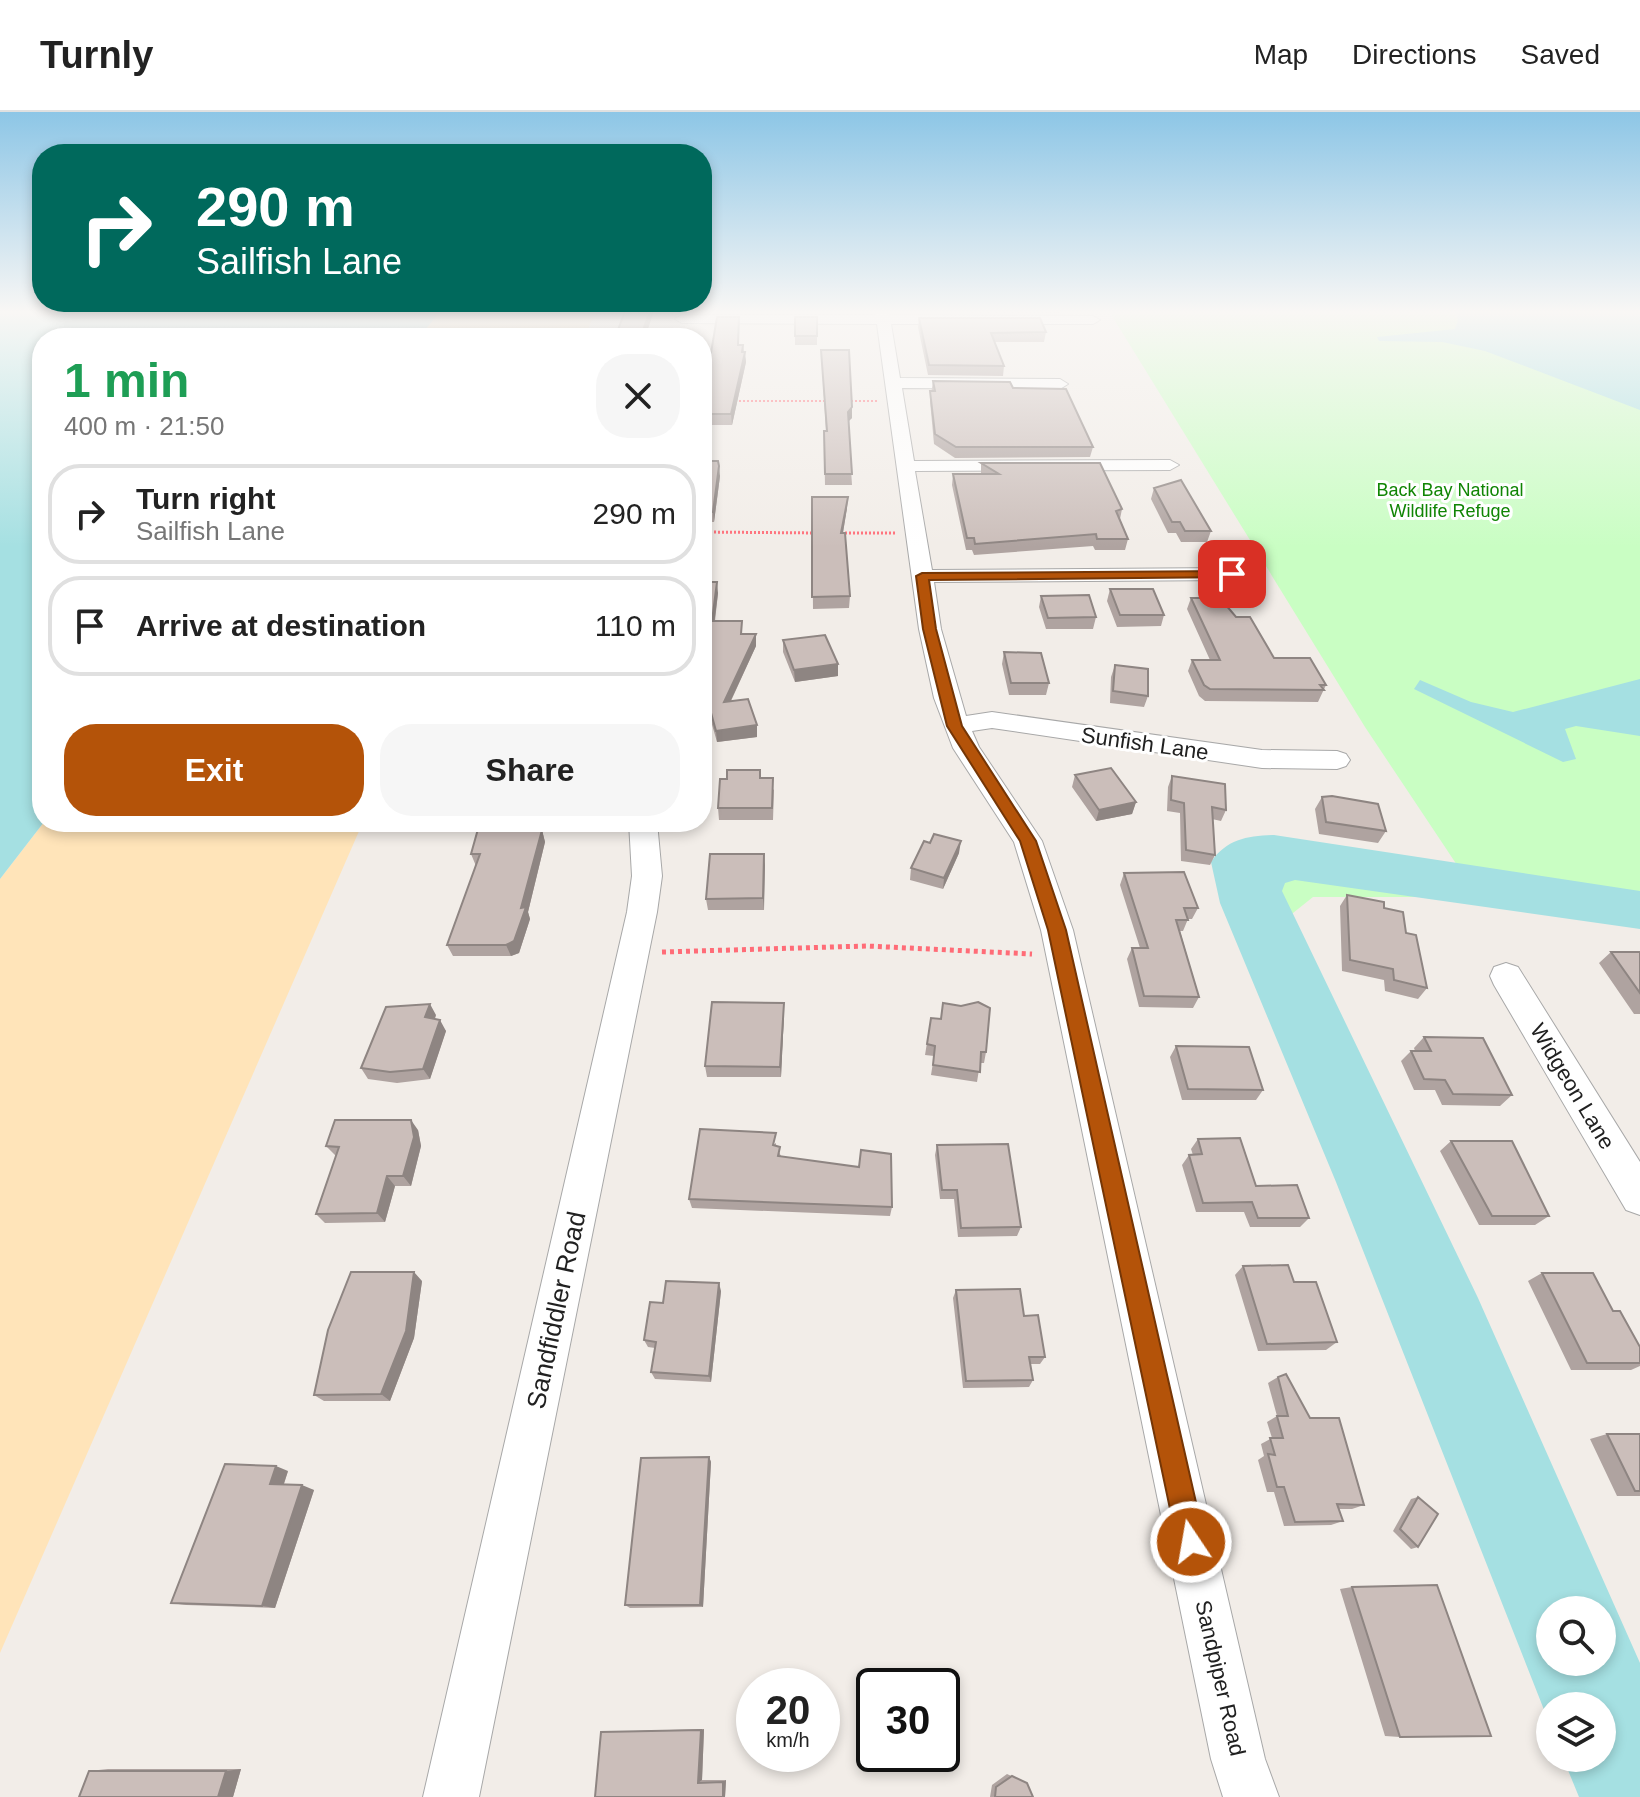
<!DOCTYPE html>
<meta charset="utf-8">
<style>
body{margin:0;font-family:Helvetica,sans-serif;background:#f6f6f6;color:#222;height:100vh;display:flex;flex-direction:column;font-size:30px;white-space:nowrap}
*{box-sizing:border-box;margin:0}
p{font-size:26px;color:#767676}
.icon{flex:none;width:44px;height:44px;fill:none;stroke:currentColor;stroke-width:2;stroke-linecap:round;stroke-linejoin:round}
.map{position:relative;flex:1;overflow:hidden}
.details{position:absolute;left:32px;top:216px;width:680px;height:504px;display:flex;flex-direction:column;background:#fff;border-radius:32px;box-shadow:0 4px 12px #0003}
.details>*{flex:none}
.top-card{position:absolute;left:32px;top:32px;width:680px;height:168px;border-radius:32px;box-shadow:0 4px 12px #0003;background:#00695c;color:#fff;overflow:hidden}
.tools{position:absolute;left:1536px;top:1484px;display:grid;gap:16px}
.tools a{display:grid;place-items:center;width:80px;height:80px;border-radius:50%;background:#fff;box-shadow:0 4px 12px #0003;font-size:40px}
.speed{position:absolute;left:736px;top:1556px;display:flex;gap:16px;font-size:40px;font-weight:700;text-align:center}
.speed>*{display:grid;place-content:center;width:104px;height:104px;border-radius:50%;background:#fff;box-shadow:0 4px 12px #0003;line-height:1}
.speed small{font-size:20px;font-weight:400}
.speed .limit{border:4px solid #111;border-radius:12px;background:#fff;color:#111}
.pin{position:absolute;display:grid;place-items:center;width:68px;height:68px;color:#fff;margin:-34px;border-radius:16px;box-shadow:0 4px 12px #0006}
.me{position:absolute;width:88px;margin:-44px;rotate:348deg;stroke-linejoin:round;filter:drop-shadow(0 0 6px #0008)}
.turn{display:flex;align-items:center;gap:28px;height:168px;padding:0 32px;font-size:36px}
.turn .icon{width:104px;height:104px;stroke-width:2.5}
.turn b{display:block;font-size:56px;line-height:68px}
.round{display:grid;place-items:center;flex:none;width:84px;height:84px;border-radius:32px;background:#f6f6f6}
.head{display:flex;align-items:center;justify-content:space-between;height:136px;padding:0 32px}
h1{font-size:48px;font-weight:700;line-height:60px;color:#1e9e55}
.cta{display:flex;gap:16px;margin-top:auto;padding:16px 32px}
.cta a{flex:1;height:92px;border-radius:32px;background:#b45309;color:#fff;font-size:32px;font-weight:700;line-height:92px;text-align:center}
.cta a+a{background:#f6f6f6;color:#222}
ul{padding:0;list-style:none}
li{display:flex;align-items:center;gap:24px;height:100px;margin:0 16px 12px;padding:0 16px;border:4px solid #e0e0e0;border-radius:32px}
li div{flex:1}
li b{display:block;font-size:30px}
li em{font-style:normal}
header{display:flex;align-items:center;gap:48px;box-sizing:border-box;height:112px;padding:0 40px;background:#fff;border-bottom:2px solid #e0e0e0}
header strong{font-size:38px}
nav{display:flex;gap:44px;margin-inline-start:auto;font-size:28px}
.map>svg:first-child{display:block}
.sand{fill:#ffe4b9}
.park{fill:#c9fec3}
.water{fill:#a5e0e2;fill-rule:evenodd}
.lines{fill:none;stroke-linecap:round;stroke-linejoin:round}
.minor-casing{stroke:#a8a8a8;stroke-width:2}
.path-far2{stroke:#ff6c77;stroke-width:2;stroke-dasharray:2 2;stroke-linecap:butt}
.path-far1{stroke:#ff6c77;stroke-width:3;stroke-dasharray:2 2;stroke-linecap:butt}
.path{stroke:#ff6c77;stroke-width:5;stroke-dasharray:4 4;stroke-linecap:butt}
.minor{fill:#fff;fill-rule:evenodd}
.wall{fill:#afa3a0}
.shaded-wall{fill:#8e8582}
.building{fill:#cbbeba;stroke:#8e8582;stroke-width:2}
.route{fill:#b45309;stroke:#753606;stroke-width:2}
.labels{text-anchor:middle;stroke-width:6;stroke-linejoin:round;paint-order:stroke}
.far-park-label{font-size:18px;fill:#108504;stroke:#fff}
.street-label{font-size:22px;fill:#212121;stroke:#fff}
.near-street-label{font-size:26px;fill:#212121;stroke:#fff}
</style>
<header>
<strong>Turnly</strong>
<nav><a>Map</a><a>Directions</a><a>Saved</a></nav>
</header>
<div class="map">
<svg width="1640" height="1685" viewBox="0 0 1640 1685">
<rect width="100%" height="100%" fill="#f2ede8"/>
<!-- sand -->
<path class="sand" d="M440,199h156l-12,27h-165z
M44,710h319l-363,831v-774z"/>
<!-- park -->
<path class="park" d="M1109,199h531v589l-26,-3h-301l-30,24 -27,-50 203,-3 -94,-141z"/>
<!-- water -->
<path class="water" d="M0,199h440l-21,27h-377l2,484 -44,57z
M1455,199h185v99l-155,-59 -43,-9 -63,-1 -2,-4 78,-8 3,-9z
M1640,567v57l-64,-10 -11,3 11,30 -13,3 -149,-73 6,-9 51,22 42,10z
M1274,723l366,56v38l-345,-49 -10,3 -3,8 196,407 162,365v134h-61l-16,-39h39v-52h-52v19l-214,-543 -116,-279 -9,-41c16,-23 36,-26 63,-27zM1550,1498h52v52h-52z"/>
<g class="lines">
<defs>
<path id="minor" d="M875,199h14l1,4 203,1 7,4 -7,4h-202l9,54 160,1 8,5 -8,5 -158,-1 12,73 256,-1 9,5 -9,5 -255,1 17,99 300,-2 11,6 -11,6 -298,2 7,47 25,87 26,-4 270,38 75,1 9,3 4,6 -4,6 -9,3 -75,-1 -270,-40 -20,3 7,16 63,94 31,89 192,829 14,38h-56l-12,-38 -170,-829 -27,-88 -61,-94 -19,-50 -15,-69 -42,-305 -195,-1 -7,-4 7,-4h194z
M629,710h28l5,54 -5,36 -178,885h-56l204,-885 5,-36z
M1506,851l12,4 122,195v53l-14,-5 -132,-225 -4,-9 4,-9z"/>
</defs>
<!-- minor casing -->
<use href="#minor" class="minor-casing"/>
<!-- path-far2 -->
<path class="path-far2" d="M731,289h98
M847,289h30"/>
<!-- path-far1 -->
<path class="path-far1" d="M702,420l117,1
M841,421h54"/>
<!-- path -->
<path class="path" d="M662,840l205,-6 165,8"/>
<!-- minor -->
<use href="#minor" class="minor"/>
</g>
<!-- wall -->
<path class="wall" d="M916,199h150l-6,2 -144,-1z
M739,205v28h4l3,17 -14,63h-30v-18z
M795,205h22v28h-22z
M919,206l127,14 -2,10h-49l9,24 -1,10 -75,-1 -10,-48z
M821,238l31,68 -4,3 4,64h-27l-1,-54h2z
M933,269l80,7 80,59 -3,10 -135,1 -21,-14 -4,-43z
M702,349l18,15 -6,46h-3l-3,60 10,11 -3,28 28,13h13v12l-25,55 26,24v12l-40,5 -15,-52z
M981,351l141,46 -2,10 8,20 -3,11h-30l-2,-4 -119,9 -2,-5h-6l-14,-65 1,-11h28z
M1154,376l57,43 -4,11h-26l-5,-9h-8l-17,-34z
M812,385l35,11 -4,25 7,63 -1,12 -36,1z
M1110,477l54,26 -3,11 -44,1 -10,-26z
M1041,484l55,21 -3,12h-47l-7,-22z
M1191,486l45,19 38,41 52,27 -8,17 -113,-1 -6,-5 -11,-25 4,-11h18l-23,-51z
M783,528l55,36 -43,6 -12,-30z
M1004,540l45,31 -3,12h-37l-7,-31z
M1115,553l33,31 -4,11 -34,-4 1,-26z
M760,658l1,8 13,12 -1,30h-54l-1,-12 9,-29z
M1075,663l61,27 -4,12 -36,7 -24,-34z
M1172,664l54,34 -5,11 -9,-2 3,36 -5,10 -29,-4 -1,-48 -13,-2 1,-24z
M1322,685l64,34 -8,12 -59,-9 -4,-25z
M486,710h51l-2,8h7l3,12 -17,70 2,7 -11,34 -8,3h-58l-6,-11 29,-79 -5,-12 13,-25z
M959,741l-16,36 -33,-9 1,-12z
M764,742v56h-56l-2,-11z
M1124,761l74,35 -6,11h-4l-5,12h-3l19,66 -6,11 -54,-1 -12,-48 5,-11h8l-20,-63z
M1347,783l37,13 43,80 -9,11 -33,-8 -1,-11 -42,-9 -2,-65z
M1611,840h29v62h-6l-35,-51z
M784,902l-3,63h-74l-2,-11z
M436,903l-1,4 11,12 -16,48 -33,4 -29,-4 -7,-11z
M931,906l55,34 -2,11h-4l-3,19 -46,-7 3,-19 -9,-1z
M1424,925l88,58 -12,11 -58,-1 -7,-15h-21l-13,-29 10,-10h4l-1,-3z
M1176,934l87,44 -7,10h-74l-12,-43z
M418,1018l3,16 -10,40h-16l-10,36 -60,1 -9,-9 20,-58 -10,-10z
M1198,1027l58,47 53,32 -9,9h-50l-6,-15h-48l-14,-47 7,-10h4l-2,-6z
M1451,1029l98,75 -14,9h-56l-39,-74z
M776,1031v3l5,10 111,51 -2,9 -198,-8 -3,-9z
M937,1033l84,82 -4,9 -59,1 -4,-38h-14l-5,-44z
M1243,1154l51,16 43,60 -11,8 -68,1 -23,-76z
M1542,1161l71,38 27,36v19l-9,4h-60l-43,-89z
M422,1169l-8,57 -24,63h-66l-10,-6z
M956,1178l68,26 21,41 -5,7h-10l3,16 -4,7 -66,1 -10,-90z
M721,1179l-10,91 -56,-3 -4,-7 4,-24 -7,-1 -4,-7 19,-37z
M1278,1265l32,41 54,87 -12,4h-13l4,12 -12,4 -47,1 -10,-34h-7l-9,-32 6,-4 -3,-12 11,-6 -5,-16 10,-6 -9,-33z
M1607,1322h33v62h-23l-27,-57z
M709,1345l2,5 -8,145 -73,1 -5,-3z
M288,1359l-4,13 30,6 -39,118 -89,-3 -15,-2z
M1418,1385v50l-7,2 -18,-18 18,-32z
M1352,1475l48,150 -15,-1 -45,-147z
M704,1617l-2,51h24l-1,17h-130l6,-65z
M108,1657h133l-8,28 -144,-26z
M1007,1662l20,9 6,14h-43l2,-12z"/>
<!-- shaded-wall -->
<path class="shaded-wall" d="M650,199h4l-9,27h-5z
M745,240l1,10 -14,63 -1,-11z
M852,295v11l-4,4v-10z
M719,354l1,10 -6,46 -1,-10z
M848,385l-1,11 -6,36v-11z
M710,400l1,10 -4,71 -1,-11z
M717,470l1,11 -5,40 -1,-12z
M756,522v12l-31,67 -1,-11z
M838,552v12l-43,6 -1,-12z
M757,613v12l-40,5 -1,-11z
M1136,690l-4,12 -36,7 3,-11z
M530,710l7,1 -5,19 -4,-12z
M542,718l3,12 -17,70 2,7 -11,34 -8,3 -5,-11 15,-37z
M961,729l-2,12 -16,36 1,-11z
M764,742l1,11 -1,45 -1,-12z
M784,891v11l-3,63 -1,-10z
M430,892l6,11 -5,12 -6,-10z
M440,908l6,11 -16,48 -7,-10z
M411,1008l7,10 3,16 -10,40 -8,-10z
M387,1064l8,10 -10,36 -8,-9z
M414,1160l8,9 -8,57 -24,63 -9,-7z
M719,1171l2,8 -10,91 -2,-6z
M709,1345l2,5 -8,145 -3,-2z
M276,1354l12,5 -6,18 -12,-5z
M302,1373l12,5 -39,118 -13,-2z
M704,1617l-2,51 -4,3 3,-53z
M241,1657l-8,28h-15l8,-26z
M726,1668l-1,17h-2v-15z"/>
<!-- building -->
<path class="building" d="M625,199h25l-10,27h-25z
M717,205h22l-1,28h5l-1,7h3l-14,62h-29v-7z
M795,205h22v19h-22z
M919,206h121l6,14 -55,1 13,33 -75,-1z
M821,238h28l3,57 -4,5 4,62h-27l-1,-43h3z
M933,269l77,1 3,6 53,1 27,58h-137l-21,-13 -5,-43h5z
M702,349h16l1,5 -6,46h-3l-4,70h11l-5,39h30l-1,13h15l-32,68 24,-3 9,26 -41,6 -14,-51z
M981,351h119l22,46 -6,2 12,28h-31l-1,-5 -121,10 -1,-6h-7l-14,-64h46z
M1181,368l30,51h-26l-5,-9h-8l-18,-34z
M812,385h36l-7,36h4l5,63 -38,1z
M1110,477h43l11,26h-44z
M1089,483l7,22 -48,1 -7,-22z
M1191,486h29l16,19h14l24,41h36l16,27h-6l4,5 -114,-1 -6,-4 -12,-25h28z
M825,523l13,29 -44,6 -11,-30z
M1004,540l37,1 8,30h-38z
M1115,553l33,4v27l-35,-5z
M1111,656l25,34 -37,8 -24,-35z
M727,658h33v8h13l-1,30h-54l2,-29h7z
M1172,664l53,8 1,26 -14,-3 3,48 -29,-5 -2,-47 -13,-3z
M1332,684l46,8 8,27 -60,-9 -4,-25z
M486,710h44l-2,8h14l-21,78 5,-1 -12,34 -8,4h-59l33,-91h-9l7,-25h6z
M934,722l27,7 -17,37 -33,-10 13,-27 6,2z
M710,742h54l-1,44 -57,1z
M1184,760l14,36h-14l4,12h-12l23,77 -55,-1 -12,-48h16l-24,-75z
M1347,783l37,7v6l19,4 3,21 10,2 11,53 -33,-8 -1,-11 -43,-9z
M1611,840h29v41z
M712,890l72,1 -4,64 -75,-1z
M978,890l12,6 -4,44h-5l-1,20 -47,-7 2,-19 -8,-2 4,-26 10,1 2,-16 18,3z
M430,892l-5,13 15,3 -17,49 -33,3 -29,-4 25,-61z
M1424,925l59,1 29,57 -59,-1 -8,-14 -21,-1 -13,-28h20z
M1176,934l73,1 14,43 -75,-1z
M335,1008h76l3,17 -11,39h-16l-10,37 -61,1 23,-67 -13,-1z
M700,1017l76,4 -3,12 7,2 -2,9 81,11 2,-17 30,4 1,53 -203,-8z
M1240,1026l16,48 41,-1 12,33h-51l-6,-16 -49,1 -14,-48 13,-1 -4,-15z
M1451,1029h61l37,75h-57z
M1008,1032l13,83 -60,1 -4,-38h-15l-5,-45z
M1288,1153l6,17h22l21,60 -70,2 -24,-78z
M351,1160h63l-8,59 -25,63 -67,1 14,-65z
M1542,1161h51l20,38h7l20,36v16h-53z
M666,1169l53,2 -10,93 -58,-4 5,-30 -12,-2 6,-38 13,1z
M1020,1177l4,27 14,-1 7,42h-16l4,23 -67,1 -10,-91z
M1286,1262l24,44h29l25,87 -27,-1 6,17 -48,1 -11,-35h-7l-9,-33 7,1 -5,-17h13l-6,-22h11l-10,-39z
M1607,1322h33v57h-5z
M709,1345l-9,148h-75l16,-147z
M225,1352l51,2 -6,18 32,1 -40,121 -91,-3z
M1418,1385l20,17 -20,33 -18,-18z
M1437,1473l54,151 -91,1 -48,-150z
M701,1618l-3,53 25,-1v15h-128l6,-65z
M89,1659h137l-8,26h-139z
M1012,1664l15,7 6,14h-38l1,-10z"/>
<!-- sky -->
<linearGradient id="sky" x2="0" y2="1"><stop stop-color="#8dc6e6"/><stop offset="0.46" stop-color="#f9f7f5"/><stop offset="1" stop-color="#f9f7f5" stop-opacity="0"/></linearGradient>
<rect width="1640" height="435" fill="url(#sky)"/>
<!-- route -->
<path class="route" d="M1232,459l6,3 -2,3 -307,3 7,49 26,97 74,115 30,89 139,612 -4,10 -10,4 -10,-4 -4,-10 -129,-612 -28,-89 -73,-115 -24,-97 -7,-53 6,-3z"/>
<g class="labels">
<!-- far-park labels -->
<g class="far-park-label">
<text x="1450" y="384">Back Bay National<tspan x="1450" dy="21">Wildlife Refuge</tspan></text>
</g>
<!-- street labels -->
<g class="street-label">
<text transform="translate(1145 631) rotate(8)" y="8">Sunfish Lane</text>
<text transform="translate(1573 974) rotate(59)" y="8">Widgeon Lane</text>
<text transform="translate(1221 1566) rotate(77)" y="8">Sandpiper Road</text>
</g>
<!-- near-street labels -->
<g class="near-street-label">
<text transform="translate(556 1198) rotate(-78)" y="9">Sandfiddler Road</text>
</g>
</g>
</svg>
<div class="tools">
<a><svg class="icon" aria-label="search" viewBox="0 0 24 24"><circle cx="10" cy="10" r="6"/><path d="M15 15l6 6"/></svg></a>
<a><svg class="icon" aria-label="layers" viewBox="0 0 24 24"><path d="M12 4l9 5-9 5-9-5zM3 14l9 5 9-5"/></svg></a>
</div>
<div class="speed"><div>20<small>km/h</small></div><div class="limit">30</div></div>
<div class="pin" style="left:1232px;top:462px;background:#d93025"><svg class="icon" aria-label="arrive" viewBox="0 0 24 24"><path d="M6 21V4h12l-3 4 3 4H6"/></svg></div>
<svg class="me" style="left:1191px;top:1430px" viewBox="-20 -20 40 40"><circle r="17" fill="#b45309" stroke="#fff" stroke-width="3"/><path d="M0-11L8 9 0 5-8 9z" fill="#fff"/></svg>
<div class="top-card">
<div class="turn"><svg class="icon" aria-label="right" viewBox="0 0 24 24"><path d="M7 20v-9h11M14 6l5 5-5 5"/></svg><div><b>290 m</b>Sailfish Lane</div></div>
</div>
<section class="details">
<div class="head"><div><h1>1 min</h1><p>400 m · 21:50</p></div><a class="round"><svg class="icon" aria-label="close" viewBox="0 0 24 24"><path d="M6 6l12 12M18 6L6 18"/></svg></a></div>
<ul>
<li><svg class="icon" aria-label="right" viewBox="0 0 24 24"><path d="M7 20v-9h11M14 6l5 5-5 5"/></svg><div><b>Turn right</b><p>Sailfish Lane</p></div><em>290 m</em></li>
<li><svg class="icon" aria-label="arrive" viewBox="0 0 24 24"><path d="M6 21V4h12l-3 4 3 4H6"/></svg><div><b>Arrive at destination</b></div><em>110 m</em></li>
</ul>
<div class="cta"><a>Exit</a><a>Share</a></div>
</section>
</div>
